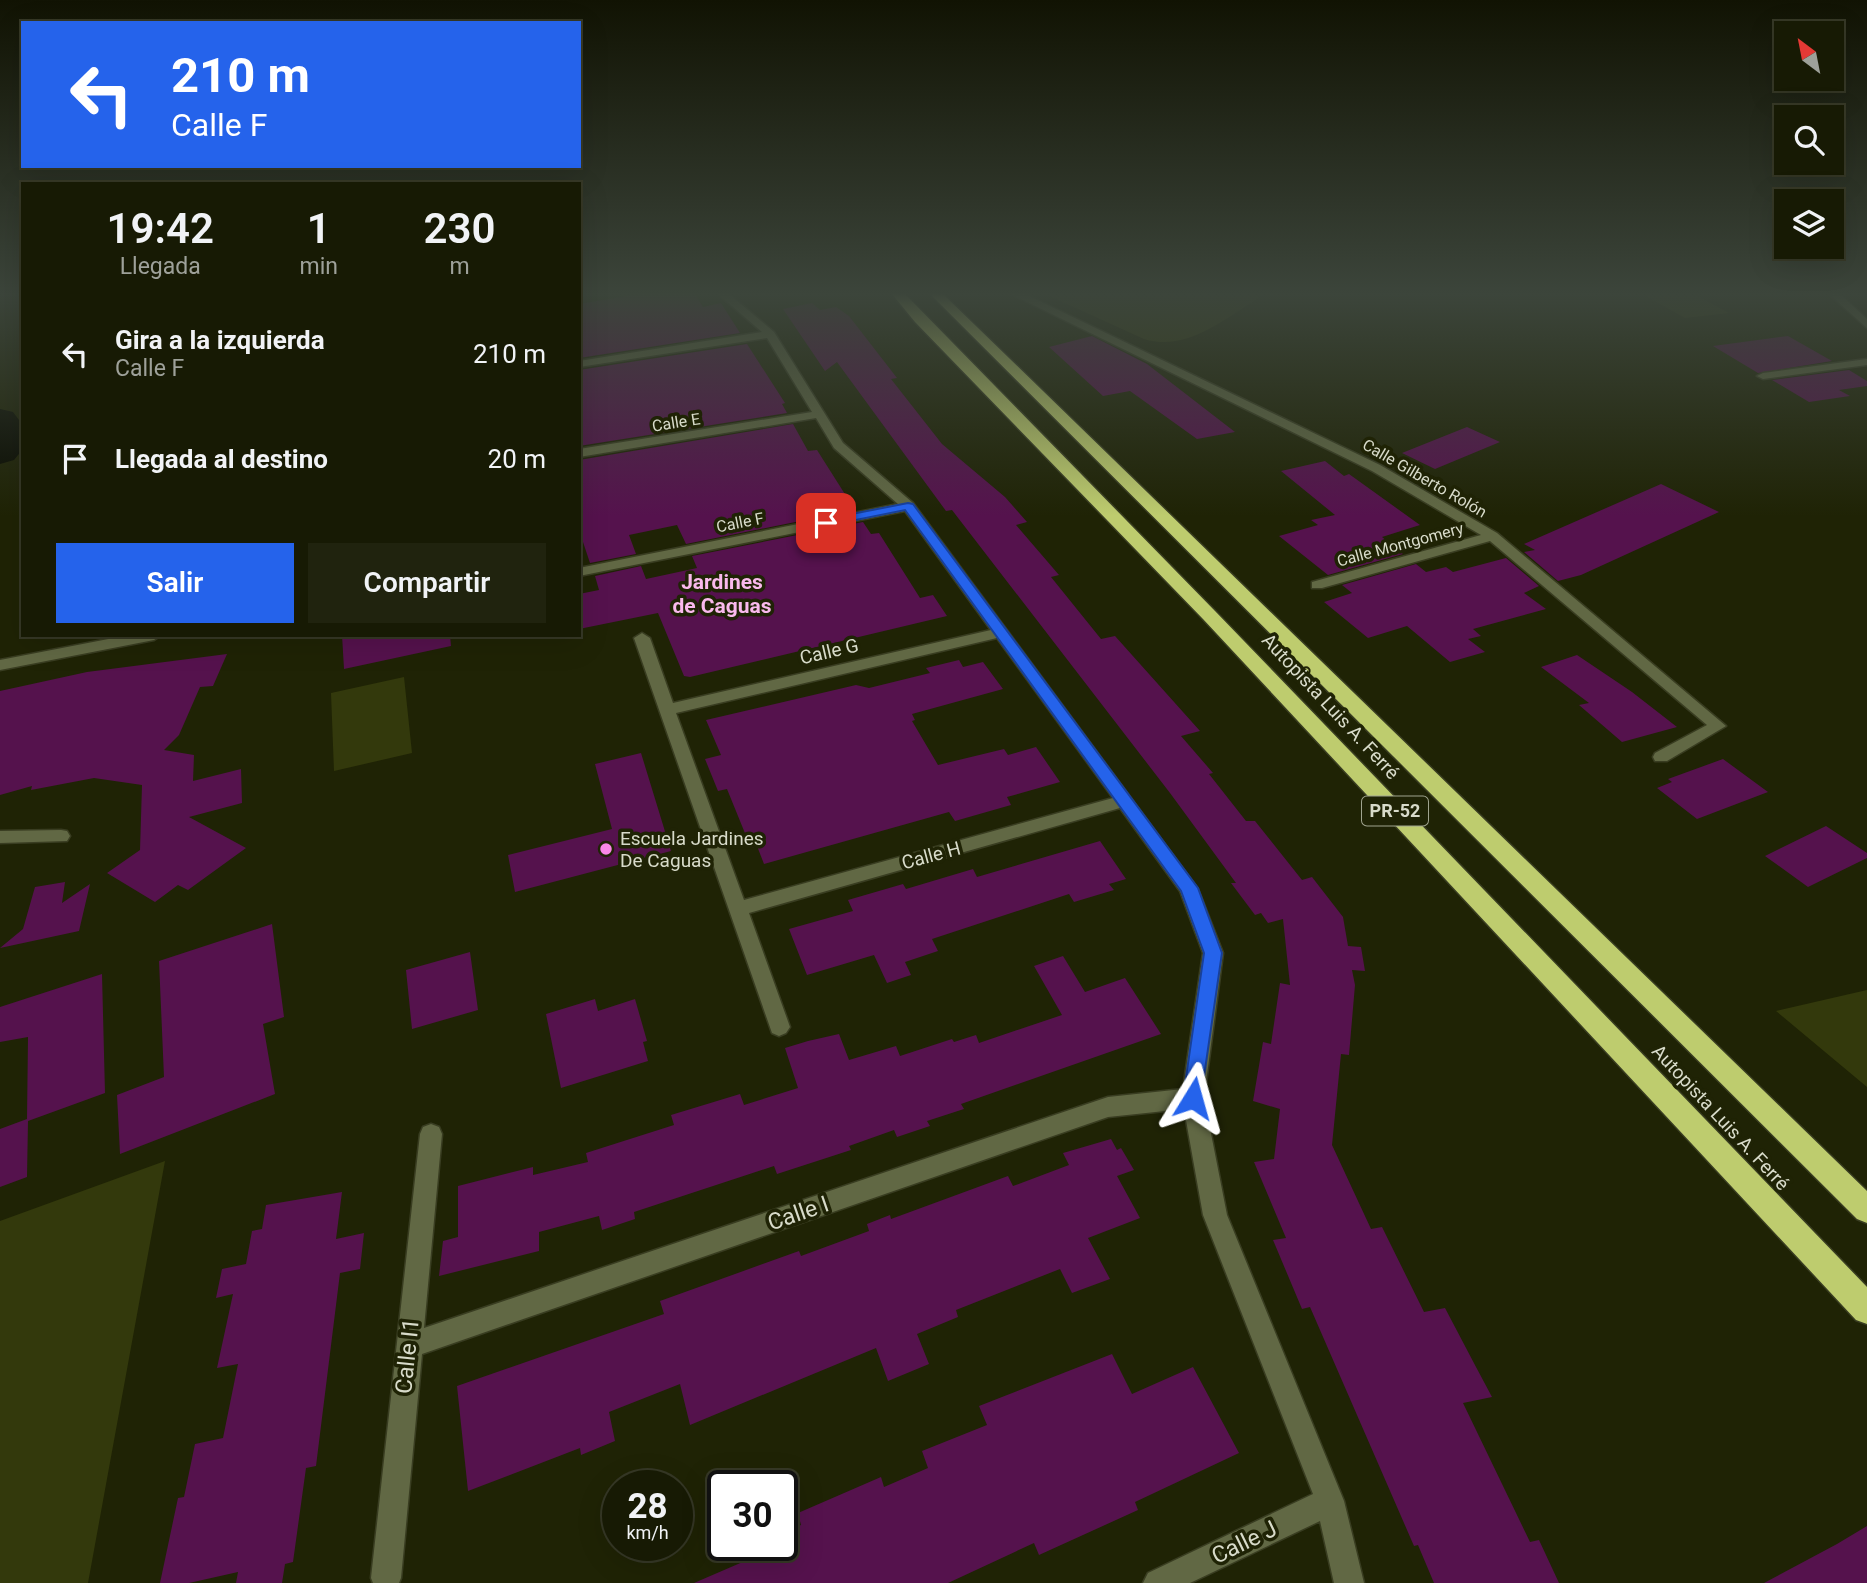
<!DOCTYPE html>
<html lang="es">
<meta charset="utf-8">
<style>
body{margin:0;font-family:Roboto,sans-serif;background:#20230e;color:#f1f3f6;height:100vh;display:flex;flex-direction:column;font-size:26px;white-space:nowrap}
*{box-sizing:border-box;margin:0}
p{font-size:23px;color:#9ea19a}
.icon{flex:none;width:38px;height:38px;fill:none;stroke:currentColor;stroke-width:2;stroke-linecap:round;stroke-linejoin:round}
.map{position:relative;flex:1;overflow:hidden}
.panel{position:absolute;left:21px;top:182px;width:560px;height:455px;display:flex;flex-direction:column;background:#171a04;border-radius:0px;box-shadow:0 7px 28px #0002,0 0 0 2px #363826}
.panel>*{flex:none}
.top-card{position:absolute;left:21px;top:21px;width:560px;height:147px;border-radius:0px;box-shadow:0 7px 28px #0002,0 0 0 2px #363826;background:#2563eb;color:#fff;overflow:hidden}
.needle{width:46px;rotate:328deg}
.fabs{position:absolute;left:1774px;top:21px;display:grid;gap:14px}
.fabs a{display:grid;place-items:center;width:70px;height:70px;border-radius:0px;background:#171a04;box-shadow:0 7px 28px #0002,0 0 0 2px #363826;font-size:35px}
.speed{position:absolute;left:602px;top:1470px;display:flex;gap:14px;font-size:35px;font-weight:700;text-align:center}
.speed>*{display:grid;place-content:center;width:91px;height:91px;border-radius:50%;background:#171a04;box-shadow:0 7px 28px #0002,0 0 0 2px #363826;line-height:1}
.speed small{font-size:18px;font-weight:400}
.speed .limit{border:4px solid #111;border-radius:10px;background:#fff;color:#111}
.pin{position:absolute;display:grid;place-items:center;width:60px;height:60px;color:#fff;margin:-30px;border-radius:14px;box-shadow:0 4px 10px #0006}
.me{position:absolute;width:77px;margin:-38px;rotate:8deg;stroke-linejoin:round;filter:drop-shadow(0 0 5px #0008)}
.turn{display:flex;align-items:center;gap:24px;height:147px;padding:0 35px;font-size:32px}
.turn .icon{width:91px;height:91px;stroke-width:2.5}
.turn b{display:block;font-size:49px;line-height:60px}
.eta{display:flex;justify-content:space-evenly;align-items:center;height:119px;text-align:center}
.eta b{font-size:42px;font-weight:600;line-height:49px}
.cta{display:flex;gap:14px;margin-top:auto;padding:14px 35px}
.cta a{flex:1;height:80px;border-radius:0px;background:#2563eb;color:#fff;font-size:28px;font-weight:600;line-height:80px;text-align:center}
.cta a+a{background:#20230e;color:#f1f3f6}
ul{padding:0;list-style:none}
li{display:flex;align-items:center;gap:21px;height:105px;padding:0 35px}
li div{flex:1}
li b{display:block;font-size:26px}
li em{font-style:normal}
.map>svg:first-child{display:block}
.green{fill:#33390c}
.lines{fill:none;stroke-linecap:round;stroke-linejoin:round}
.river{fill:#090b00;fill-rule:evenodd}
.building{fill:#55124d}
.minor-casing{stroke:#393d21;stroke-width:3}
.highway-casing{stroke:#393d21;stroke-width:3}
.minor{fill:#616844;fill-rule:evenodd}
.highway{fill:#becc6e;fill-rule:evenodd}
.route{fill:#2563eb;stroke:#184099;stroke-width:2}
.poi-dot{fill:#fa87e7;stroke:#1f2305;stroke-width:2.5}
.labels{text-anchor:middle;stroke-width:7;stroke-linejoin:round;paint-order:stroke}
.far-street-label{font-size:16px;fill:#d8dbca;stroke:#1f2305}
.shield{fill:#1f2305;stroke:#a0a48f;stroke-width:2}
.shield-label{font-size:18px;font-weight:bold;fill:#d8dbca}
.street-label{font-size:19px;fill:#d8dbca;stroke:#1f2305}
.poi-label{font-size:19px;fill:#d8dbca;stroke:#1f2305;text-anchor:start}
.neighbourhood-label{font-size:21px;font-weight:bold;fill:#fab9ed;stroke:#1f2305}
.near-street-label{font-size:23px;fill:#d8dbca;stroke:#1f2305}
</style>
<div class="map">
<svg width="1867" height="1583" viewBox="0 0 1867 1583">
<rect width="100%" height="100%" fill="#1f2305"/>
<!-- green -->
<path class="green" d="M1045,294h220c-37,22 -77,59 -121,45z
M1642,294h52l35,19 -44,5z
M404,677l8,76 -78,18 -3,-78z
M1867,990v97l-91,-76z
M165,1161l-77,422h-88v-362z"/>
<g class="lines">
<!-- river -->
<path class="river" d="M0,409l13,3 6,8 4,29 -9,11 -14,4z"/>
</g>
<!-- building -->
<path class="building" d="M639,294h56l8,13 18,-4 19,30 -161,25v-54z
M812,303l8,7 16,-3 13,9 48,62 -6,1 51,65 63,53 22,25 -11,3 43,50 -8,2 50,62 14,-3 85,95 -19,5 32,37 -4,1 37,47h9l47,59 10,-3 31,40 5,29 13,1 4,24 -13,-1 3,15 -6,70 -8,-1 -9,91 39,84 11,-2 42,85 21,-4 31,59 16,30 -29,6 67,139 9,-2 20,43h-125l-16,-38 -4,1 -104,-239 -8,2 -29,-69 13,-2 -32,-76 20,-3 6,-50 -27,-8 10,-59 8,2 9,-61 10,2 -7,-66 -15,4 -7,-10 -6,2 -24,-32h5l-66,-90 -218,-283 -6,1 -109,-149 -12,9 -42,-62z
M1092,336l55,28 88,68 -38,7 -67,-48 -27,5 -54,-49z
M1788,336l44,25 -74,12 -45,-27z
M747,344l38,59 -3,1 5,9 -208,33v-76z
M1849,370l18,11v5l-28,4 11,6 -41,6 -37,-22z
M793,424l15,27 9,-1 38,60 -169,34 -9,-19 -48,10 7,19 -46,9 -7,-21 -4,1v-83z
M1467,427l33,15 -65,27 -33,-16z
M1325,461l19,15 5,-2 71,51 -38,12 21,17 -75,21 -49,-39 39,-11 -7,-5 24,-5 -54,-44z
M1661,484l58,28 -138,63 -23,6 -34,-29 11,-2 -11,-6z
M863,522l8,12 8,-1 41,65 13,-3 14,21 -257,61 -6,-1 -26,-63 -79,16v-35l20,-4 -4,-14 46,-10 5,13 51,-11 -5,-12z
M1506,558l33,28 -15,7 22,16 -73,20 8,7 -13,3 17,13 -35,10 -43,-36 -39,12 -44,-36 28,-9 -10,-8 74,-21 10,8 20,-5 7,5z
M342,635h108l1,11 -107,23z
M227,654l-14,32 -13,1 -21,48 -15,15 30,5 -1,26 48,-12 1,34 -53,14 57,31 -58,42 -10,-5 -23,17 -48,-29 33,-23 2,-65 -48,-7 -63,12 1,-4 -32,9v-104l87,-19z
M1577,655l55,37 45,35 -55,15 -43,-37 10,-2 -48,-36z
M959,660l4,7 20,-5 20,27 -91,25 3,6 -3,1 26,44 66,-16 4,6 28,-8 24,35 -53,15 4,8 -56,16 -6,-9 -185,52 -7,-18 -6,2 -24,-59 -9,2 -13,-32 16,-4 -15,-35 150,-35 13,3 61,-15 -4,-5z
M641,753l30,98 -156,41 -7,-37 104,-26 -17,-65z
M1723,759l45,33 -71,27 -40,-31 15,-6 -4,-3z
M1826,826l41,27v5l-59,29 -43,-31z
M1100,841l26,38 -17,5 5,6 -40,12 -5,-8 -137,45 6,12 -33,11 6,13 -24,8 -13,-28 -67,20 -18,-46 64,-18 -5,-11 55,-16 3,5 67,-20 4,8z
M65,882l-3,21 28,-19 -11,47 -79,17 23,-19 12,-42z
M272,924l12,93 -21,7 12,70 -155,60 -3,-59 47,-18 -5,-116z
M470,952l8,58 -66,19 -6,-59z
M1063,956l22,36 40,-14 36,56 -200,70 3,5 -37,12 3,5 -33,11 -3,-7 -45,16 2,4 -74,24 -3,-8 -140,46 1,7 -33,11 -3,-14 -60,16v19l-100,25 4,-35 15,-4v-51l75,-19v8l55,-13 -2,-9 88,-28 -3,-10 69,-21 4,11 54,-17 -13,-40 23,-7 31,-7 10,26 47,-14 4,10 52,-17 2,3 22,-7 3,8 83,-28 -28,-49z
M102,974l3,119 -77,28 -1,56 -27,10v-58l27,-10 1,-82 -28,5v-35z
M595,999l3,12 37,-12 12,42 -4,1 5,19 -87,27 -15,-74z
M1111,1139l6,11 4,-2 13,22 -17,6 23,42 -52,20 22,41 -38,14 -12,-24 -104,41 2,7 -41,17 12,30 -41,17 -12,-33 -186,77 -10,-41 -71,28 6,29 -34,14 -1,-7 -112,43 -11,-105 207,-72 -4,-13 139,-50 2,5 68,-25 -2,-7 23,-9 1,4 117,-43 5,10 56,-21 -6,-12z
M342,1192l-6,47 28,-6 -4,36 -20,4 -24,193 -10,2 -13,94 -8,2 -3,19h-46l2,-11 -49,11h-29l18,-85 6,-1 11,-53 28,-6 15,-74 -21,4 16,-74 -17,4 6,-29 24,-5 6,-33 10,-2 4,-24z
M1112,1354l20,40 61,-27 46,86 -104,49 3,8 -99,45 -5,-12 -86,40h-254l51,-22 -4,-16h41v-12l19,-8 -3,-12 83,-36 3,10 44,-19 -6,-17 65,-26 -8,-19z
M1867,1526v57h-103l73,-39z"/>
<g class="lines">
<defs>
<path id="minor" d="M718,294h11l45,38 69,111 70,60 285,386 25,64 -19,145 23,117 117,286 20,82h-30l-14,-62 -130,62h-47l5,-10 165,-79 -110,-279 -19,-106 -76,8 -686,237 -21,224 -2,5h-26l-2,-5 49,-444 3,-7 8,-3 8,3 3,7 -18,194 684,-231 75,-8 20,-136 -23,-62 -60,-83 -371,105 41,114 -4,6 -7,3 -7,-3 -138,-395 8,-5 8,5 23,65 318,-73 -86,-119 -326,65v-8l319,-64 -64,-56 -18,-30 -237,39v-8l233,-37 -45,-74 -188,29v-6l183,-29zM997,638l116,160 -369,102 -68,-187z
M1011,294h14l355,171 117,68 229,193 -59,35h-12l-2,-4 2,-4 52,-28 -217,-184 -168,47h-10v-6l169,-47 -109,-64z
M1829,294h11l27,25v9z
M1867,359v6l-104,14 -6,-3 6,-3z
M129,635h32l-7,5 -154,30v-10z
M61,830l6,1 3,5 -3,5 -67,2v-12z"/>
<path id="highway" d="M892,294h13l310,317 652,676v37l-11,-4 -653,-701 -288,-297z
M930,294h13l924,897v32l-10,-4z"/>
</defs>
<!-- minor casing -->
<use href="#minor" class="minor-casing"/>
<!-- highway casing -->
<use href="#highway" class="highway-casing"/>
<!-- minor -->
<use href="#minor" class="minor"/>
<!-- highway -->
<use href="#highway" class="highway"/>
</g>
<!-- sky -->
<linearGradient id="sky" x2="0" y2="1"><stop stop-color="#111303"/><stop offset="0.57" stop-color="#3c453b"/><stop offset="1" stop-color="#3c453b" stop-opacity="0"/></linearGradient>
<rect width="1867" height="516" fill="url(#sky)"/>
<!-- route -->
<path class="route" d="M908,503l5,1 285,384 24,65 -22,151 -7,2 -7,-2 -3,-6 21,-145 -23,-62 -276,-381 -79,16 -6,-3 6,-4z"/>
<!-- markers -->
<circle class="poi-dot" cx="606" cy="849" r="7"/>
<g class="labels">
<!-- far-street labels -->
<g class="far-street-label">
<text transform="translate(676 422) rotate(-9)" y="6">Calle E</text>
<text transform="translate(1425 478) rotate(30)" y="6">Calle Gilberto Rolón</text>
<text transform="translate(740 522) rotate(-11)" y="6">Calle F</text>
<text transform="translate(1400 544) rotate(-15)" y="6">Calle Montgomery</text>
</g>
<!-- shield labels -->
<rect class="shield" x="1362" y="796.5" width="66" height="29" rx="5"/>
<g class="shield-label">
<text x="1395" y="817">PR-52</text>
</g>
<!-- street labels -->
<g class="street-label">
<text transform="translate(829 651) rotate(-13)" y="7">Calle G</text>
<text transform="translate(1331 706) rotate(47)" y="7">Autopista Luis A. Ferré</text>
<text transform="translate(931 855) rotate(-15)" y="7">Calle H</text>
<text transform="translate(1721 1117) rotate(47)" y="7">Autopista Luis A. Ferré</text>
</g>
<!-- poi labels -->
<g class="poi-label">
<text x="620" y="845">Escuela Jardines<tspan x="620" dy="22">De Caguas</tspan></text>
</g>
<!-- neighbourhood labels -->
<g class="neighbourhood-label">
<text x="722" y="589">Jardines<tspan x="722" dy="24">de Caguas</tspan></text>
</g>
<!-- near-street labels -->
<g class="near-street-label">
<text transform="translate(798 1213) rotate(-19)" y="8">Calle I</text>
<text transform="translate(407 1356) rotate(-84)" y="8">Calle I1</text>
<text transform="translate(1244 1542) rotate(-26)" y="8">Calle J</text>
</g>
</g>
</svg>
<div class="fabs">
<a><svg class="needle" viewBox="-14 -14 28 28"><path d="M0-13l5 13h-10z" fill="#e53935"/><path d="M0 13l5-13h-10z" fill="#9ea19a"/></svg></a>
<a><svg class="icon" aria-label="search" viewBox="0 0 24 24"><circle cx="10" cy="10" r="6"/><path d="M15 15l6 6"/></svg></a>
<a><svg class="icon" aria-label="layers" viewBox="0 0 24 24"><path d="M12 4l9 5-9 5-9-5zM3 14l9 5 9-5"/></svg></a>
</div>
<div class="speed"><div>28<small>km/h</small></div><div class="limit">30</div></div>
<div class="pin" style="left:826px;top:523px;background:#d93025"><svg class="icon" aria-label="arrive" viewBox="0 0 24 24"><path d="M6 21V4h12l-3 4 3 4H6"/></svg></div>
<svg class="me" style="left:1193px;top:1098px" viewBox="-20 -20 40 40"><path d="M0-17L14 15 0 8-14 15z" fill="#2563eb" stroke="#fff" stroke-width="4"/></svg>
<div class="top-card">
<div class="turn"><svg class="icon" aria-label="left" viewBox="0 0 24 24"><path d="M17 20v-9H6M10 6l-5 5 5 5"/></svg><div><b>210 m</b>Calle F</div></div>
</div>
<section class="panel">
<div class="eta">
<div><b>19:42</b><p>Llegada</p></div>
<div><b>1</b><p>min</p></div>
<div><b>230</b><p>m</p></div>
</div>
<ul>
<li><svg class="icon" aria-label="left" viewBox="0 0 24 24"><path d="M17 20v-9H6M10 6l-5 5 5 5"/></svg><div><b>Gira a la izquierda</b><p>Calle F</p></div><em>210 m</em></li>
<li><svg class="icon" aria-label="arrive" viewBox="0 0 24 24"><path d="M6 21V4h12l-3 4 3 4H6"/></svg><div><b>Llegada al destino</b></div><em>20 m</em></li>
</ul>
<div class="cta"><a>Salir</a><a>Compartir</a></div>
</section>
</div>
